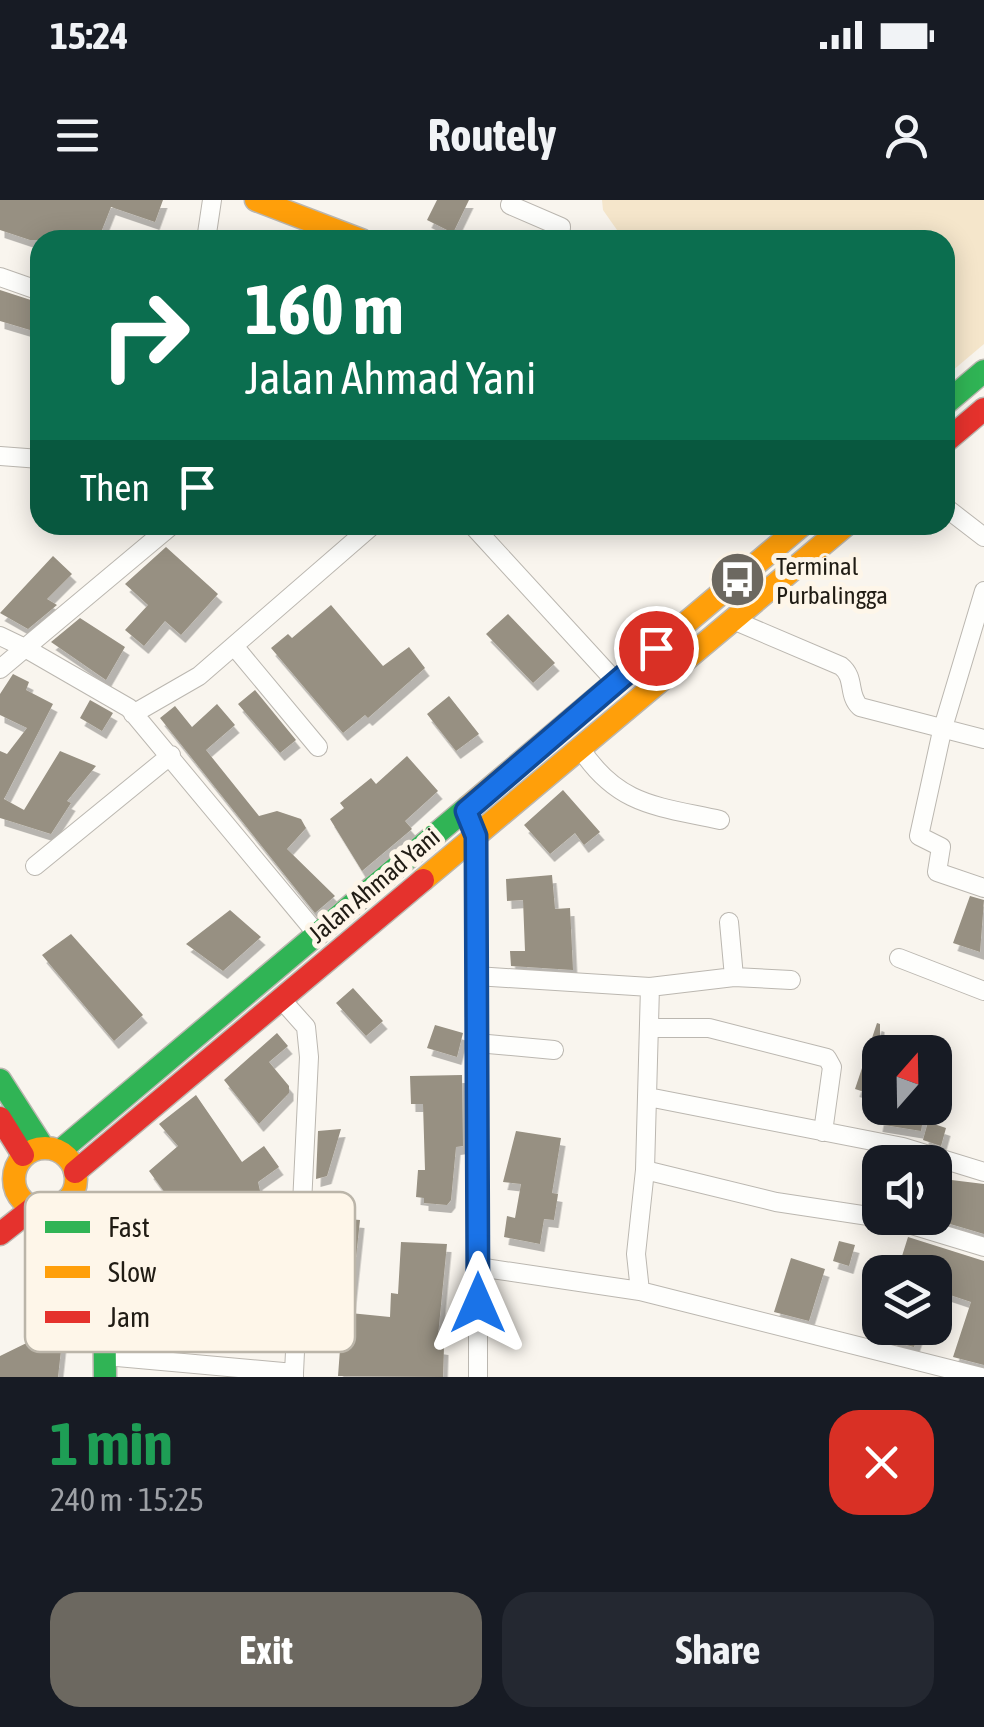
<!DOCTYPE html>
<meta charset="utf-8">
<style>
body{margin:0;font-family:"Asap Condensed",sans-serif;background:#242831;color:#f1f3f6;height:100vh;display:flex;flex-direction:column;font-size:38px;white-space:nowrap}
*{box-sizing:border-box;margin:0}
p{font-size:32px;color:#9ea1a6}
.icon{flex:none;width:55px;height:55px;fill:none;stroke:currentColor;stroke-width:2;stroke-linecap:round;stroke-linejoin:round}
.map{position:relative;height:1177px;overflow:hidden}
.sheet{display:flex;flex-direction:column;background:#171b24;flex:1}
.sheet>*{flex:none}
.hud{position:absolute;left:30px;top:30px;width:925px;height:305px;border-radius:30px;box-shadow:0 5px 25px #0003;background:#0b6e4f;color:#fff;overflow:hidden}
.needle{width:65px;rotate:20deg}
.fabs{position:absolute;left:862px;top:835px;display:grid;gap:20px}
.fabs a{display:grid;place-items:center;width:90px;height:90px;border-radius:20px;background:#171b24;box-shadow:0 5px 25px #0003;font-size:50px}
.pin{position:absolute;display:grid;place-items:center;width:85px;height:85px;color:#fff;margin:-42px;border:5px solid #fff;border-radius:50%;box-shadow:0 2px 10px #0007}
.me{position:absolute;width:110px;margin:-55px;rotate:0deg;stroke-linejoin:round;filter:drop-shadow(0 0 8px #0008)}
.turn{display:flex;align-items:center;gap:35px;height:210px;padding:0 50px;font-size:45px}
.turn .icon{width:130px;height:130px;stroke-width:2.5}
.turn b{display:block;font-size:70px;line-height:85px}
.then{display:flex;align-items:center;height:95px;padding:0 50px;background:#0003;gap:20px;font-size:38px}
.round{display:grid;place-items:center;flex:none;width:105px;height:105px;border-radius:30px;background:#242831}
.head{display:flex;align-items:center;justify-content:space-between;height:170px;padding:0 50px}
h1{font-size:60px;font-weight:700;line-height:75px;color:#1e9e55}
.primary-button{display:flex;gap:20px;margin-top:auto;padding:20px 50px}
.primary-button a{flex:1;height:115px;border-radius:30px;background:#6c6860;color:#fff;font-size:40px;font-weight:700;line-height:115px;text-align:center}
.primary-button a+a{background:#242831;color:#f1f3f6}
.status{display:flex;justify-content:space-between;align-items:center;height:70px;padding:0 50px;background:#171b24;direction:ltr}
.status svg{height:28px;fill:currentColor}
header{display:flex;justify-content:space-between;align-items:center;height:130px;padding:0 50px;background:#171b24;font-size:45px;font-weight:700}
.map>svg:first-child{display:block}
.green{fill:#f5e6cb}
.building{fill:#979082;filter:url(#shadow)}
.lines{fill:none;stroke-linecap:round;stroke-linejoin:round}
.street-casing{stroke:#bbb7b0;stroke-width:20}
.fast-casing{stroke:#bbb7b0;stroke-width:25}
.slow-casing{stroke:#bbb7b0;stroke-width:25}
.jam-casing{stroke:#bbb7b0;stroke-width:25}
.street{stroke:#fefefc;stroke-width:18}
.fast{stroke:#30b455;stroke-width:22}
.slow{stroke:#ff9f0a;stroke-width:22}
.jam{stroke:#e5322d;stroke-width:22}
.route-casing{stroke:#114b97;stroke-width:25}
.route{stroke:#1a73e8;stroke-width:18}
.labels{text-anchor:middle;stroke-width:10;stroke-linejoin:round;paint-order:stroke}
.poi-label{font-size:25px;fill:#201c14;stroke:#fef6e9;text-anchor:start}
.street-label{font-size:25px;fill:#201c14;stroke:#fef6e9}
.key{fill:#fef6e9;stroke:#bbb5a9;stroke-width:2.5}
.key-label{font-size:28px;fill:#201c14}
</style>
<div class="status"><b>15:24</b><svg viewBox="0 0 49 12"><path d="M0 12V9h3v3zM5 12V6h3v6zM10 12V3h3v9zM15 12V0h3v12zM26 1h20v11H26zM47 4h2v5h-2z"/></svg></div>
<header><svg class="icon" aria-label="menu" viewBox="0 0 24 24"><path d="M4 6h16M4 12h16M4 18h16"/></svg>Routely<svg class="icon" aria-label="person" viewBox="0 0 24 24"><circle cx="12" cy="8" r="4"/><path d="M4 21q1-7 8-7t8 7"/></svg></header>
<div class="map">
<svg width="984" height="1177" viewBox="0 0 984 1177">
<defs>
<filter id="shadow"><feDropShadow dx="4.5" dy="8" stdDeviation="0" flood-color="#0004"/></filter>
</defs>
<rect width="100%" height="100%" fill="#f9f5ee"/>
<!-- green -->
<path class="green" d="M602,0h382v144l-39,33v-137h-321l-21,-30z"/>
<!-- building -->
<path class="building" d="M0,0h163l-8,22 -44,-15 -13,33h-68l-30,-10z
M437,0h32l-16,33 -26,-13z
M0,90l40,13v30l-40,-12z
M166,347l52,47 -37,41 -16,-14 -21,25 -19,-16 23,-25 -23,-21z
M53,356l19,18 -25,25 10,6 -29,24 -28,-16z
M331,405l52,61 26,-19 16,21 -57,50 -3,-3 -22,18 -72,-85 17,-14 4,4z
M508,414l47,49 -22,20 -47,-49z
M80,418l45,29 -19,33 -55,-38z
M13,474l16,8 -3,8 27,14 -49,95 20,11 36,-59 36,15 -29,35 4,2 -20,31 -51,-16v-67l7,3 20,-26 -27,-13v-21z
M255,490l41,50 -16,13 -42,-49z
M449,496l30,38 -23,17 -29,-37z
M90,500l23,13 -11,18 -22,-13z
M217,504l18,21 -29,25 53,66 18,-5 24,8 5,9 -19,21 48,47 -20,17 -155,-195 15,-12 17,21z
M407,556l31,35 -33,30 7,8 -50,42 -32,-52 14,-11 -4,-5 31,-25 5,6z
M563,590l37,42 -16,13 -9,-12 -25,21 -26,-29z
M552,675l3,34 15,-1 3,62 -62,-4 -1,-15h15l-2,-51 -16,1 -1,-22z
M970,696l14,4 -4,52 -27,-9z
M230,710l31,27 -38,34 -37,-27z
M71,734l72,81 -29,26 -72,-86z
M353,788l30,33 -17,15 -30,-33z
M877,823l3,1v73l-25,-8z
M435,825l28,8 -6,24 -30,-9z
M277,833l11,13 -19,16 20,24v7l-30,31 -35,-44z
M462,875l1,71 -7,1 -5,53 -4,5 -23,-2v-5l-8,-1 2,-27h7l-2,-66h-12l-1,-28z
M196,895l46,67 22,-16 15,21 -21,15 10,45 14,17 -1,46 -67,-30v6l-63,-22 4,-34 24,2 -30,-41 29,-25 -19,-22z
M881,908h44l-4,23 -43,-7z
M928,922l18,6 -5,18 -18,-6z
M341,929l-14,47 -11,3 2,-48z
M516,931l45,7 -9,55 6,1 -4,26 -10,-1 -4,25 -36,-7 3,-21 8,2 6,-34 -18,-2z
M935,978l49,6v50l-54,-16h5z
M324,1017l36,3 -10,93 40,4 1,-24 7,1 3,-52 46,2 -10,102 7,1 -1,30 -105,-1 3,-40 -32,-3 2,-25 14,2 4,-65 -8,-1z
M908,1037l76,24v104l-31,-8 18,-55 -36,-12v-18h-38z
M839,1041l16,4 -6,21 -16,-5z
M791,1058l34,11 -16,52 -35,-9z
M896,1128h25l-7,19 -23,-6z
M51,1131l11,10 -4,36h-58v-21z"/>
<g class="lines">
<defs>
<path id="street" d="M510,5l51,22 -1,13
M206,40l6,-40
M0,77l40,14
M0,256l40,3
M945,307l39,30
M172,325l-147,123 104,60 188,226
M472,325l144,157
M984,391l-42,140 -23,105 22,11 -4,25 47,16
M733,420l108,46c15,12 6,29 19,41l124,32
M0,436l25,12 -25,21
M234,446l84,101
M133,514l66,-38 174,-151
M580,548c38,58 77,58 140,72
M474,630l4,437 162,24 341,86
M35,666l136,-111
M729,722l5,55
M899,758l85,33
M476,776l174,11 84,-10 57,3
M650,787l-5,183 131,32 119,18 89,27
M281,799l25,28 3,30 -15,316
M650,828h59l118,30 5,9 -9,65
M477,843l77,7
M648,897l255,50 81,25
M640,1091l-4,-37 9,-84
M106,1156l188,17v4
M478,1177v-110"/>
<path id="fast" d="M945,204l39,-33
M0,880l43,67
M60,951l408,-344
M68,999l36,72 1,106"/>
<path id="slow" d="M256,0l105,40
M468,607l334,-282
M423,680l423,-355
M14 979a31 31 0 1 1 62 0a31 31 0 1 1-62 0Z"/>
<path id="jam" d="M945,242l39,-33
M0,918l23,37
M75,972l348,-292
M0,1034l33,-26"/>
</defs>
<!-- street casing -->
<use href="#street" class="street-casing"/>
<!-- fast casing -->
<use href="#fast" class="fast-casing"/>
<!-- slow casing -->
<use href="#slow" class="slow-casing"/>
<!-- jam casing -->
<use href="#jam" class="jam-casing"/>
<!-- street -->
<use href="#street" class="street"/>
<!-- fast -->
<use href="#fast" class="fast"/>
<!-- slow -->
<use href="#slow" class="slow"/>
<!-- jam -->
<use href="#jam" class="jam"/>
</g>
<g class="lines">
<defs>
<path id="route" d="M478,1103l-2,-467 -10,-25 190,-163"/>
</defs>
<!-- route casing -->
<use href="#route" class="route-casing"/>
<!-- route -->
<use href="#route" class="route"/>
</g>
<!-- icons -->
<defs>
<symbol id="bus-disc" viewBox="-11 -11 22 22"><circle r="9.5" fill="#6c6860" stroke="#fef6e9"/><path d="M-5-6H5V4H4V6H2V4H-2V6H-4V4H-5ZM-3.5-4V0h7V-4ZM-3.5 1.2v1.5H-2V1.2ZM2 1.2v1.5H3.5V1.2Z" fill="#fff"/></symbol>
</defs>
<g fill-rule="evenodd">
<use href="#bus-disc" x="706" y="348" width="63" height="63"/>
</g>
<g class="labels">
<!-- poi labels -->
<g class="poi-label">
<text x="776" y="375">Terminal<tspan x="776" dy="29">Purbalingga</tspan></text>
</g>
<!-- street labels -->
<g class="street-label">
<text transform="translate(374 685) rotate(-40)" y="9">Jalan Ahmad Yani</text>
</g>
</g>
<!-- legend -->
<rect x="25" y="992" width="330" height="160" rx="15" class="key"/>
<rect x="45" y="1021" width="45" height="12" fill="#30b455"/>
<rect x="45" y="1066" width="45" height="12" fill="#ff9f0a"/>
<rect x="45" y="1111" width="45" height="12" fill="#e5322d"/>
<g class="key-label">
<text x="108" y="1037">Fast</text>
<text x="108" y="1082">Slow</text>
<text x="108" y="1127">Jam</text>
</g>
</svg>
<div class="fabs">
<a><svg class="needle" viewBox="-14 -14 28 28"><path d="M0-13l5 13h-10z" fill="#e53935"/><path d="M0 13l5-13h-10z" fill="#9ea1a6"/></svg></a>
<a><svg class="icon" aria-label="sound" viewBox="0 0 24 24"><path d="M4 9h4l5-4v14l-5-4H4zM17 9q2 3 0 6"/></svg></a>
<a><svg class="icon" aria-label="layers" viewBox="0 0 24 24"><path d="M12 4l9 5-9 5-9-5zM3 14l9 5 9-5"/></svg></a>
</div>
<div class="pin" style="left:656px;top:448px;background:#d93025"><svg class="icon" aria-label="arrive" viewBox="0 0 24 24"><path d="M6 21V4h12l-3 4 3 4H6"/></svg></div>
<svg class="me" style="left:478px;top:1103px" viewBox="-20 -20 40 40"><path d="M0-17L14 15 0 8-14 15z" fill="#1a73e8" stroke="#fff" stroke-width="4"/></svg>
<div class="hud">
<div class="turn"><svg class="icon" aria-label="right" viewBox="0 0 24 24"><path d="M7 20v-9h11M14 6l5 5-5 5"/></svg><div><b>160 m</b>Jalan Ahmad Yani</div></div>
<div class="then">Then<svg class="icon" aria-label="arrive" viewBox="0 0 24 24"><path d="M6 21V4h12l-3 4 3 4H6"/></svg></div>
</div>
</div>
<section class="sheet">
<div class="head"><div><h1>1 min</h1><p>240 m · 15:25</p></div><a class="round" style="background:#d93025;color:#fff"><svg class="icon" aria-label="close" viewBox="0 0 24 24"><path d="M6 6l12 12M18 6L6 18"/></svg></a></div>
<div class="primary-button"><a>Exit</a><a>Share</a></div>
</section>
